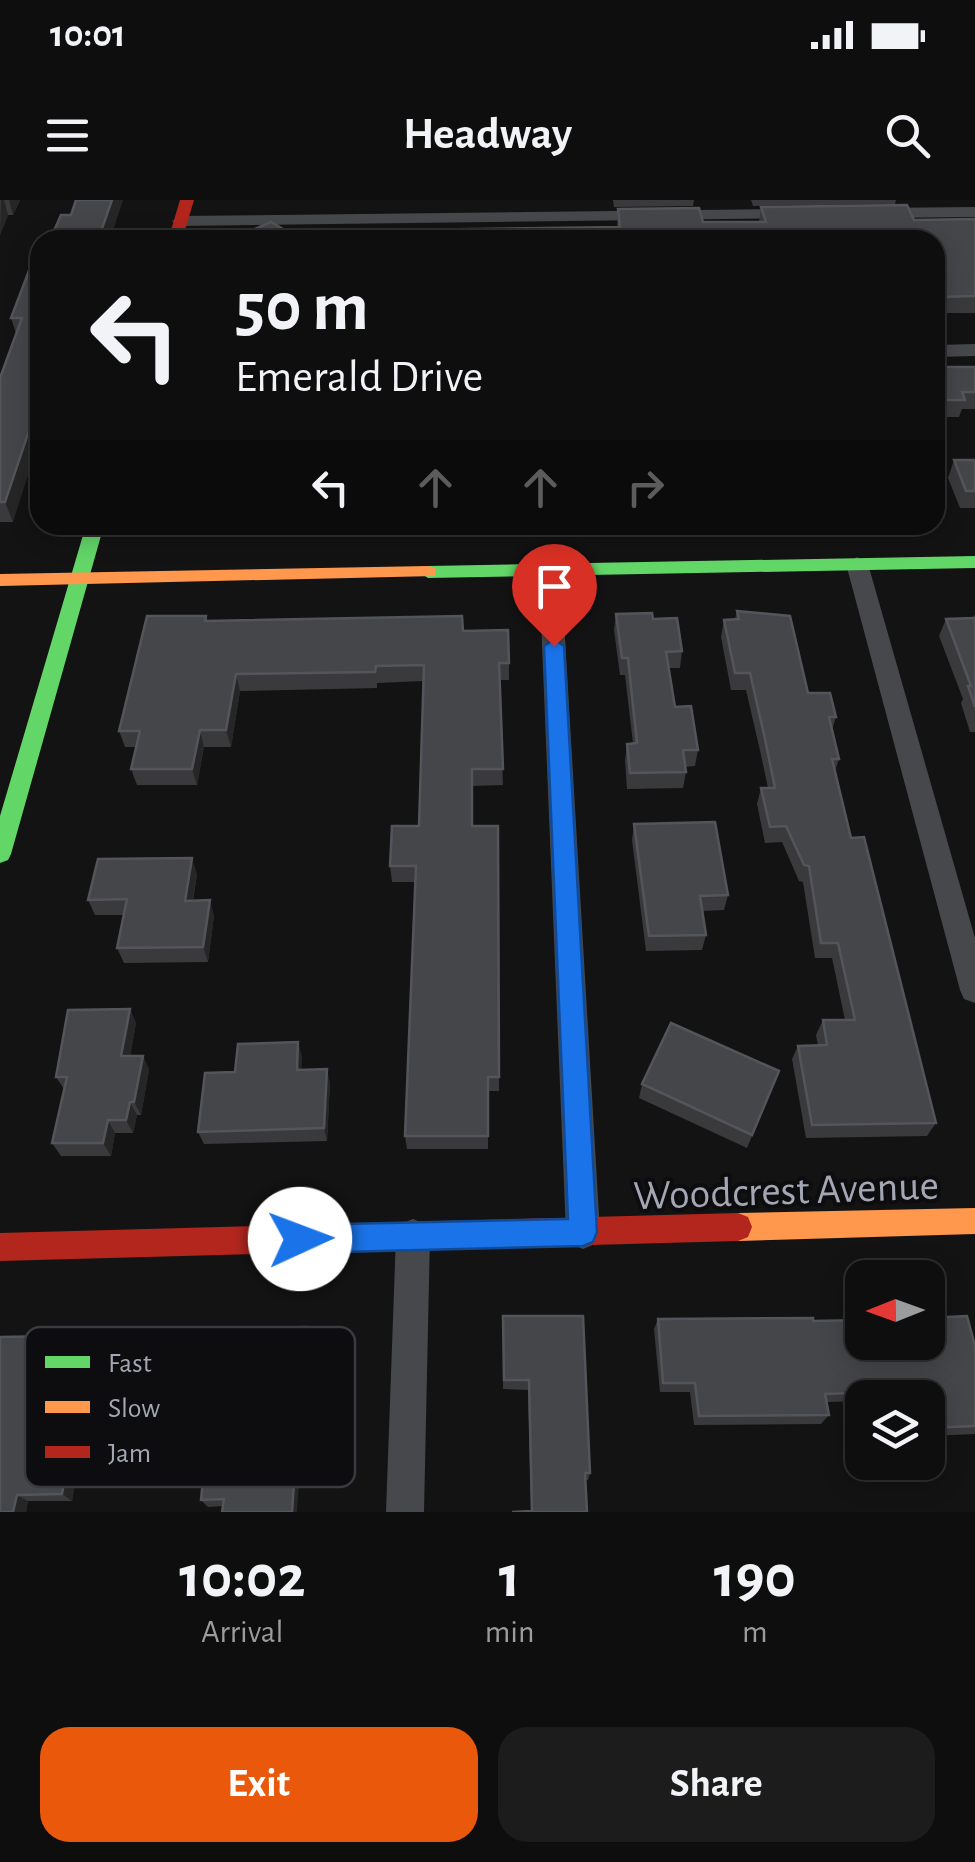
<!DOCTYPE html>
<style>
body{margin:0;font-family:"Alegreya Sans",sans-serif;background:#1c1c1c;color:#f1f3f6;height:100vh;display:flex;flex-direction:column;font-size:38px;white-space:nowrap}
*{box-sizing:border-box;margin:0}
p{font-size:32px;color:#9b9c9e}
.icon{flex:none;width:55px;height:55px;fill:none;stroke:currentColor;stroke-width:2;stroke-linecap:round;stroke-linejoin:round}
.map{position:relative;height:1312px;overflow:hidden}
.side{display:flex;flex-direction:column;background:#0e0e0e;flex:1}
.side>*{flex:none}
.banner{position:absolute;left:30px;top:30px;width:915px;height:305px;border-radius:30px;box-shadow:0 5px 25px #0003,0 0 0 2px #2e2e2e;background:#0e0e0e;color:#f1f3f6;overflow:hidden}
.needle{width:65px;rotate:269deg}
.tools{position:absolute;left:845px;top:1060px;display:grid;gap:20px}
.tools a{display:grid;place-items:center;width:100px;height:100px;border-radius:20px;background:#0e0e0e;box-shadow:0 5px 25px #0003,0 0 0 2px #2e2e2e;font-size:50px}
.pin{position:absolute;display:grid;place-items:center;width:85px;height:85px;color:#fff;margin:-102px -42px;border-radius:50% 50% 50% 0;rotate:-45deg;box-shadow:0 0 10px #0007}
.pin .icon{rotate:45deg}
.me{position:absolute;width:110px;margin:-55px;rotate:88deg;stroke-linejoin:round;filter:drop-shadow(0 0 8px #0008)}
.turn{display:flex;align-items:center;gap:35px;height:210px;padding:0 40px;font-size:45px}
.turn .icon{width:130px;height:130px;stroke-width:2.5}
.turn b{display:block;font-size:70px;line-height:85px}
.lanes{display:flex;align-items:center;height:95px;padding:0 40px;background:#0003;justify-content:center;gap:50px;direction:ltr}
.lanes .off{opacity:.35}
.eta{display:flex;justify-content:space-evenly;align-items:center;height:170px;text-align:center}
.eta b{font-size:60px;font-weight:700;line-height:70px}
.cta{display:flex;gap:20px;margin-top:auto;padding:20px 40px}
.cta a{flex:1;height:115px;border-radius:30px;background:#ea580c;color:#fff;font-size:40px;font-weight:700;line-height:115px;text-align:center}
.cta a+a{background:#1c1c1c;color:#f1f3f6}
.status{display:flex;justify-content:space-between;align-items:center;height:70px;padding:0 50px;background:#0e0e0e;direction:ltr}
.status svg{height:28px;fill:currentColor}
header{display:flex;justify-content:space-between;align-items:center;height:130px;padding:0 40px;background:#0e0e0e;font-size:45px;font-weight:700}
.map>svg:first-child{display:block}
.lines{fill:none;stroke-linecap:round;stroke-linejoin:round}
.street{fill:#47484b;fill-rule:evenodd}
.fast{fill:#63d668;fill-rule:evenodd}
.slow{fill:#ff974d;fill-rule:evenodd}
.jam{fill:#b3261e;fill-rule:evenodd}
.wall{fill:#3a3a3d}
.shaded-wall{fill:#262627}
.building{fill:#45464a;stroke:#54555a;stroke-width:2.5}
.route{fill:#1a73e8;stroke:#114b97;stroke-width:2.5}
.labels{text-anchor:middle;stroke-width:8;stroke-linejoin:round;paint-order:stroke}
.near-street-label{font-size:42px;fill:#a4a7b3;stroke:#0d0d0f}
.key{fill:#0d0d0f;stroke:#3a3b40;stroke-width:2.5}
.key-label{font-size:28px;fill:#a4a7b3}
</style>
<div class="status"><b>10:01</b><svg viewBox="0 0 49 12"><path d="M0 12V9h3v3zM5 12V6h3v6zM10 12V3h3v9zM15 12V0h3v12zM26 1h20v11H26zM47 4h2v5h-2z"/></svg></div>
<header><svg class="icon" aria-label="menu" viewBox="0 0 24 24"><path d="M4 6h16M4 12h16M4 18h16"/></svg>Headway<svg class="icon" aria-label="search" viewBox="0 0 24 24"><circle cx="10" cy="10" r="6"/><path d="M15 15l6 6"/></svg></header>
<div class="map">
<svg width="975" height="1312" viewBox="0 0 975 1312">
<rect width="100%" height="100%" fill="#131313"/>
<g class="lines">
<!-- street -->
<path class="street" d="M975,7v10l-98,1 -8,-5 8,-5z
M794,9l8,5 -2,4 -620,8 -8,-5 8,-5z
M975,144v12l-40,1v-12z
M857,357l11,7 107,374v65l-11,-4 -4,-9 -114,-426z
M550,363l11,7 39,662 -5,12 -12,5 -12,-5 -5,-12 -27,-662z
M413,1019l12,5 5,12 -6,276h-38l10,-276 5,-12z"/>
<!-- fast -->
<path class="fast" d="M86,325h18l-93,329 -3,6 -8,3v-47z
M975,356v12l-547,10 -9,-6 9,-6z"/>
<!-- slow -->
<path class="slow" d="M428,366l7,2v8l-435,10v-12z
M975,1008v26l-237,7 -10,-4 -4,-10 4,-10 10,-4z"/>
<!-- jam -->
<path class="jam" d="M180,0h14l-12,40h-14z
M738,1013l10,4 4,10 -4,10 -10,4 -738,20v-28z"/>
</g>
<!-- wall -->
<path class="wall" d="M0,0h20l-7,15h-5l-8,20z
M613,0h81l-1,6 -79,1z
M751,0h145l-1,4 -142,2z
M761,7l153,13 61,-1v94h-40v-73l-318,-13 1,-18 85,13h56z
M30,68l-17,254h-13v-144l16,-45 -5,-15z
M935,167h40v42h-13l-3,8h-24z
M954,260h21v48h-15l-12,-30z
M737,411l71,82 28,24 -4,13 7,29 -4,12 16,67 85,285 -9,13 -121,2 -14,-79 6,-13 20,-1 -2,-10 7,-15h22l-13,-62h-17l-12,-76 -4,-1 -17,-39 -17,1 -8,-39 4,-16h7l-7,-33 -15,-65h-15l-10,-53 3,-17 11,-1z
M616,414l37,5 29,32 -2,17h-11l6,39 23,43 -3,16 -10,1 1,5 -3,16 -56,1 -2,-29 2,-16 6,-1 -8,-68h-5l-6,-45z
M975,414v118h-5l-9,-29 2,-4 -24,-63 7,-17 27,-1z
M206,416l2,5 255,10 46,32v17h-10l4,105 -31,1v40h26l1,265h-11v58h-81l-2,-13 10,-254h-23l-2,-16 29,-40 4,-145 -46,2v5l-137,3 -9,56h-27l-7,38h-60l-6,-16 5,-22h-11l-6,-16z
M634,624l94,71 -4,15 -22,1 4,24 -4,15 -56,1 -14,-111z
M197,674l-4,27 21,15 -6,46 -84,1 -7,-15 7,-33h-29l-7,-15z
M130,809l6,14 -6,33h13l6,14 -8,45h-4l-4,18h-18l-4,23h-50l-9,-13 12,-54 -8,-12z
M302,856l-1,14 29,13 -3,58 -123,3 -6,-12 37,-60z
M779,871l-32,77 -108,-50 3,-14z
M503,1116l87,157 -2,7h-3l-54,31 -3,-121 -25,-1z
M658,1119l155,2 162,25v88l-47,2v-38h-66v3l-35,1 2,13 -8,9 -127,1 -4,-33h-30l-6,-63z
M305,1127l4,10 -86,169 -15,1 -7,-7z
M54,1136l9,10 -5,28h25l9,9 -20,118h-44l-2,11h-26z"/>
<!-- shaded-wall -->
<path class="shaded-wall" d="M1,0h3l4,15 -8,20z
M9,0h11l-7,15z
M112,0h11l-13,40h-12z
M40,198v40l-27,84 -8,-20z
M236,474l4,17 -9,56 -5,-17z
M200,530l4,17 -7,38 -5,-16z
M192,658l5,16 -7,42 -5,-15z
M210,700l4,16 -6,46 -5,-15z
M130,809l6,14 -8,47 -7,-14z
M298,842l4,14 -2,28 -3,-14z
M143,856l6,14 -8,45 -7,-13z
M327,869l3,14 -3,58 -3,-13z
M130,902l7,13 -4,18 -7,-13z
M108,920l7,13 -4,23 -8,-13z
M305,1127l4,10 -12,175h-5z
M54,1136l9,10 -7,37 -10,-9z
M83,1174l9,9 -20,118 -10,-7z
M17,1295l11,6 -2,11h-13z"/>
<!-- building -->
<path class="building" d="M76,0h36l-14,40h-48l11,-25h10z
M907,5l7,15 61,-1v77l-40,1v-57h-605v-9l290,-4 -2,-18 81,-1 4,14h63l-5,-15z
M271,22l31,18h-72z
M40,64v134l-35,104h-5v-124l22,-60h-11l19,-50h8z
M935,167h40v25h-13l3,8h-30z
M954,260h21v31h-9z
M737,411l53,5 18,77h22l6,24h-7l10,42h-7l19,79 13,-1 72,286 -124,2 -14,-79 29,-1 -4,-25h32l-17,-77h-17l-12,-77 -5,-1 -18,-39 -16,1 -9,-39h14l-10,-49 -15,-66h-15l-11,-53 15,-1z
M652,413l1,6 24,-1 5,33 -16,1 9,55 16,-1 7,44h-15l3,22 -56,1 -3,-29 10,-1 -9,-85h-6l-6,-44z
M147,416h59l-1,5 257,-5 1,15 45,-1 1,33h-10l4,106h-31v57h26l1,251h-11v59h-83l11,-270h-26l2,-40h27l5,-161 -48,1 -1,6 -139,2 -10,56h-26l-8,39h-61l9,-38h-21z
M975,418v89l-7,-21h3l-25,-67z
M715,622l13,73 -28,1 6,39 -57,1 -15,-112z
M192,658l-7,43 25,-1 -7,47 -86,1 10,-49 -39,1 10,-41z
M130,809l-9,47h22l-9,46h-4l-4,18h-18l-5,23h-51l15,-66h-11l12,-67z
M671,823l108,48 -27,64 -110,-51z
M298,842l-1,28 30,-1 -3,59 -126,4 7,-59 30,-1 3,-28z
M503,1116h80l7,157h-5l2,39h-75l20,-1 -3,-131h-25z
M967,1116l8,30v80l-47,2v-30h-46l-2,-6 -55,2 4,21 -130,1 -4,-33h-32l-5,-64 155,-1v3l49,-1v22h66v-24z
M305,1127l-13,185h-70l2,-13 -23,1 17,-170z
M54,1136l-8,38h37l-21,120 -45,1 -4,17h-13v-175z"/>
<!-- route -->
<path class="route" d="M554,439l10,7 33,586 -4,10 -10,4 -283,7 -9,-4 -5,-10 5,-10 9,-4 268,-6 -24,-573z"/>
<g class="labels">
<!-- near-street labels -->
<g class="near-street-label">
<text transform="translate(786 989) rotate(-2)" y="15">Woodcrest Avenue</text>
</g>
</g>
<!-- legend -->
<rect x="25" y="1127" width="330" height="160" rx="15" class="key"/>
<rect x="45" y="1156" width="45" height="12" fill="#63d668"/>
<rect x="45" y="1201" width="45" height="12" fill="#ff974d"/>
<rect x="45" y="1246" width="45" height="12" fill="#b3261e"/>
<g class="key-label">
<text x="108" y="1172">Fast</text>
<text x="108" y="1217">Slow</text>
<text x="108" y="1262">Jam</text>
</g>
</svg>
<div class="tools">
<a><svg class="needle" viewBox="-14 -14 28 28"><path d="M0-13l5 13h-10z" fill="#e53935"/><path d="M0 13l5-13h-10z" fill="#9b9c9e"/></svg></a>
<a><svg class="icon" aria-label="layers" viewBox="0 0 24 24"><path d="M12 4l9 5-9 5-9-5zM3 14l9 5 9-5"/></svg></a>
</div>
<div class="pin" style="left:554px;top:446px;background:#d93025"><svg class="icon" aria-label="arrive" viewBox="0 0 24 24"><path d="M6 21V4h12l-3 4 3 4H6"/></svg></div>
<svg class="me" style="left:300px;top:1039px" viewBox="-20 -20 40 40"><circle r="19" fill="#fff"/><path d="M0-13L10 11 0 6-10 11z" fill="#1a73e8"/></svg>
<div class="banner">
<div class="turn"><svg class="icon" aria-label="left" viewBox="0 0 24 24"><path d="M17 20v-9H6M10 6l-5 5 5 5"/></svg><div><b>50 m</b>Emerald Drive</div></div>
<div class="lanes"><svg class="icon" aria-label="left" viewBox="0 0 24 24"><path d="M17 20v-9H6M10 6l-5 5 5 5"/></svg><svg class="icon off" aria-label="ahead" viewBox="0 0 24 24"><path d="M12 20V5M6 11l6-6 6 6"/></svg><svg class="icon off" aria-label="ahead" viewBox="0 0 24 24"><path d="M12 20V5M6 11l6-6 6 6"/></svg><svg class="icon off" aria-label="right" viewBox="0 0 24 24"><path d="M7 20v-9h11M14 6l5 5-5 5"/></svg></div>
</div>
</div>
<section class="side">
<div class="eta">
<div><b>10:02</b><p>Arrival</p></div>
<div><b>1</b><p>min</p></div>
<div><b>190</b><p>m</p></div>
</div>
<div class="cta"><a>Exit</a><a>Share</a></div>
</section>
